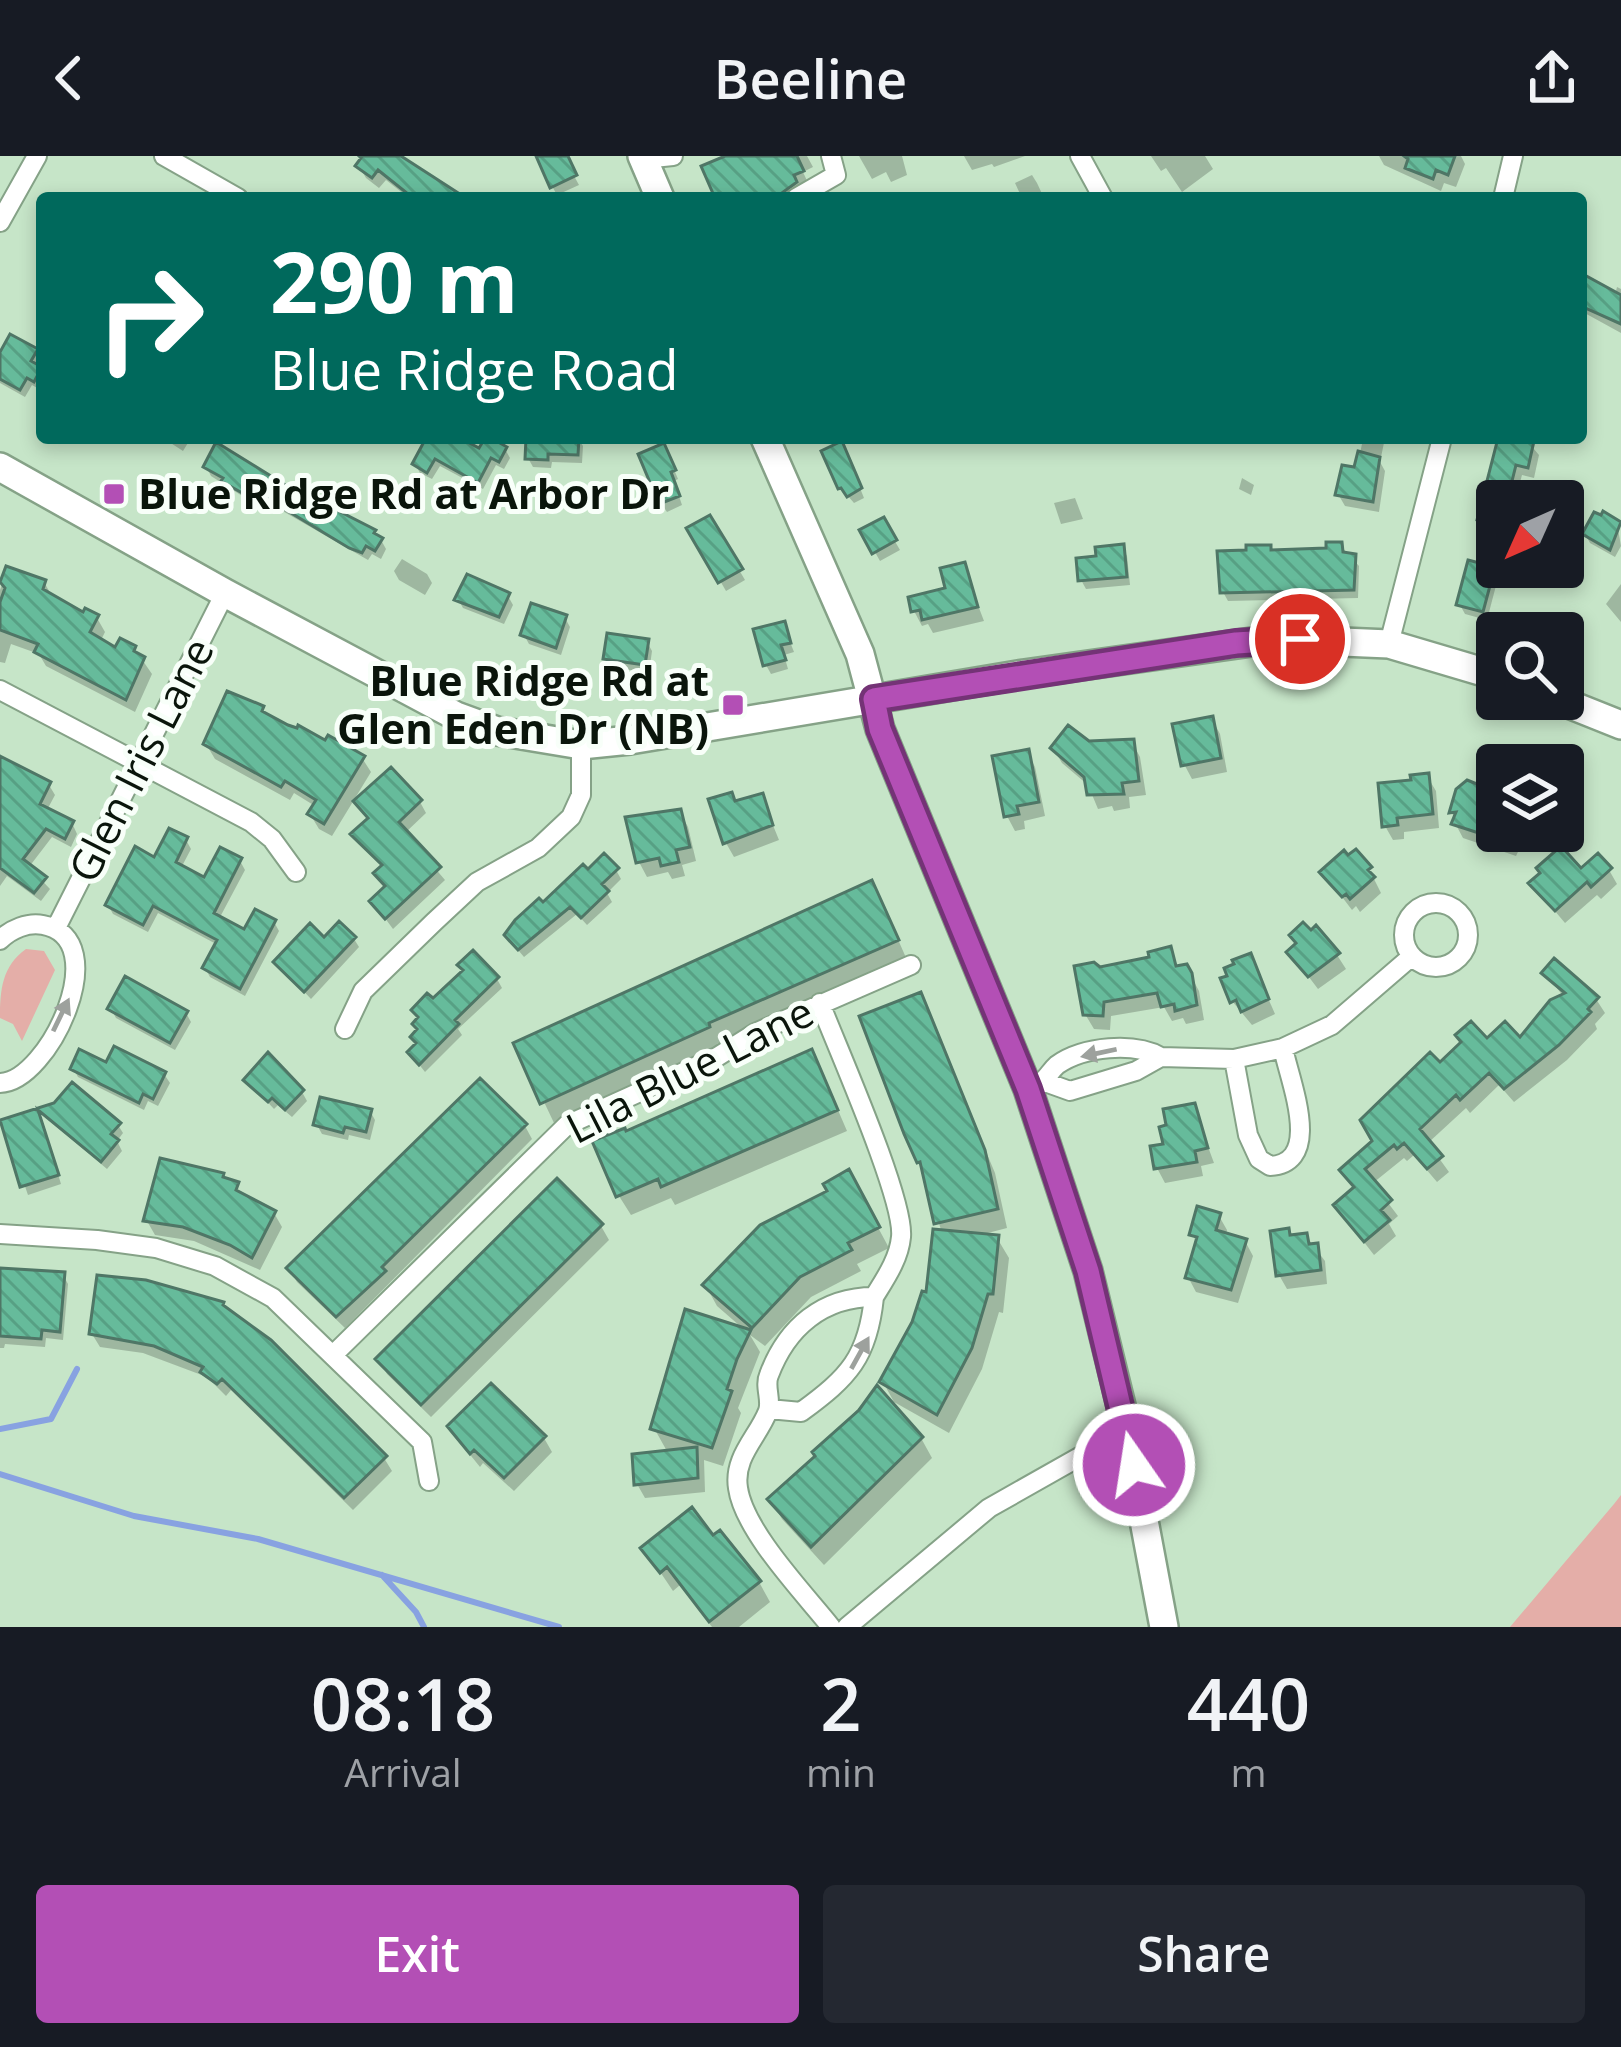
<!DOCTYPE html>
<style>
body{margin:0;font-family:"Open Sans",sans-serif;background:#242831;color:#f1f3f6;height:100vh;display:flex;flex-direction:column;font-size:45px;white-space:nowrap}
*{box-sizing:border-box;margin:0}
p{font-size:39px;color:#9ea1a6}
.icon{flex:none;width:66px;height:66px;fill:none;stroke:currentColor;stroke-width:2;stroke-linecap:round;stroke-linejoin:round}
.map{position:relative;height:1471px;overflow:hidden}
.drawer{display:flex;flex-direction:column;background:#171b24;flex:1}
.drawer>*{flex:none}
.top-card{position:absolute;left:36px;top:36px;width:1551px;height:252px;border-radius:12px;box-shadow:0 6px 18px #0003;background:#00695c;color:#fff;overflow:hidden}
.needle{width:78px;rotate:225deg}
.fabs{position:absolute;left:1476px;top:324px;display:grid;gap:24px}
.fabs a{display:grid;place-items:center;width:108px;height:108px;border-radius:12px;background:#171b24;box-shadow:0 6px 18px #0003;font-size:60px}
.pin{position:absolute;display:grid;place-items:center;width:102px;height:102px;color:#fff;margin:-51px;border:6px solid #fff;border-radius:50%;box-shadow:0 3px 12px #0007}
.me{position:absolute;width:132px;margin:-66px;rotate:347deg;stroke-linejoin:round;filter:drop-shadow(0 0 9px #0008)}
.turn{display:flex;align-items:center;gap:42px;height:252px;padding:0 36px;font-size:54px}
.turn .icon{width:156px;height:156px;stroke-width:2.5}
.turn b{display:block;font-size:84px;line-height:102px}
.eta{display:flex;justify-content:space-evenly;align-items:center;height:204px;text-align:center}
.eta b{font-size:72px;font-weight:600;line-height:84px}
.action{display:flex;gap:24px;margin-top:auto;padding:24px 36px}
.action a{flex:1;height:138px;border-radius:12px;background:#b34fb5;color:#fff;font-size:48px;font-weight:600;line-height:138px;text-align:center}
.action a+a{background:#242831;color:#f1f3f6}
header{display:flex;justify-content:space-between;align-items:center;height:156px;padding:0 36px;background:#171b24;font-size:54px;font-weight:600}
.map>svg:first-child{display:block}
.green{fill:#e4aea8}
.shadow{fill:#0003}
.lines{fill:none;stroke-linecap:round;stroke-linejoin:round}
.stream{stroke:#88a2e1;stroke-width:6}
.building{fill:url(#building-back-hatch);stroke:#4f7666;stroke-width:3}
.street-casing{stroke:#85a287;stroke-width:22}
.secondary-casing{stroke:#85a287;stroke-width:32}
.street{stroke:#fff;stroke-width:18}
.secondary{stroke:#fff;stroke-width:27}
.oneway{fill:#9da19d}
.route-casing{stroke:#743376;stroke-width:30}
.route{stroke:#b34fb5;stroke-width:21}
.poi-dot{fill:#b34fb5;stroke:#f8fff9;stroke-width:4.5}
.labels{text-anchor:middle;stroke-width:10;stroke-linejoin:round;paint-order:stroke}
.poi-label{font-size:42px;font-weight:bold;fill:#0a150b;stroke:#f8fff9;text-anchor:start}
.street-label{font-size:42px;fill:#0a150b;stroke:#f8fff9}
</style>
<header><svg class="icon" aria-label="back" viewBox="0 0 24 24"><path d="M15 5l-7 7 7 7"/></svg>Beeline<svg class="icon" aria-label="share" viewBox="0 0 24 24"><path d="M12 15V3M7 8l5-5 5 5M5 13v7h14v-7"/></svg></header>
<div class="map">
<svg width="1621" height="1471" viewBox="0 0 1621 1471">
<defs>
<pattern id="building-back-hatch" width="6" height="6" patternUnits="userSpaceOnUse" patternTransform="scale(3)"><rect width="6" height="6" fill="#66bb9b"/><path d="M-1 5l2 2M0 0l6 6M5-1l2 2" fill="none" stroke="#57a084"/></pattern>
</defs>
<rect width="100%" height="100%" fill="#c6e5c8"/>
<!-- green -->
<path class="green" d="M26,793l18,2 11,19 -33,71 -9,-17 -13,-6c0,-28 2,-52 26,-69z
M1621,1339v132h-111l104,-123z"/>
<!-- shadow -->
<path class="shadow" d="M358,0h41l58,42h-48l-23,-18 -7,8 -13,-10 -7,-12 4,-6z
M535,0h28l16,29 -22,10z
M732,0h75l6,11 -10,5 5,11 -11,15h-79z
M859,0h43l5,19 -16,7 -5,-10 -14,7z
M964,0h61l-31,11 -2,-3 -20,6z
M1151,0h54l8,13 -31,23 -16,-24 -5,3z
M1379,0h82l4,8 -9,23 -12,-4 -3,8 -57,-26z
M1032,19l5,8 7,15h-22l-7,-15z
M1581,116l34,23 2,-8 4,2v44l-40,-22z
M36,196l5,9 -4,7 5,5 -3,16 -7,-4 -7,12 -25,-14v-25z
M163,282h28l-8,13z
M429,282h25l26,14 25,-3 5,9 -6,11 -8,-4 -13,24 -43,-23 -8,13 -12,-6 -5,-9z
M529,282h49l5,8 -1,17 -30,-1 -1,6 -18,-1 -5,-9z
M1348,282h37l-5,24 5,9 -6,41 -34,-6 -7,-12 18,-23 6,-27z
M1502,282h27l-1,4 11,13 -5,23 -12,-3 -7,26h-18v32l-10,-2 -7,-12z
M846,297l18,45 -10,5 -13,-15z
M668,299l10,24 -4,2 8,24 -15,7 -6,-9z
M206,310l108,40 67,34 5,9 -5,10 -9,-5 -4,6 -115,-66 -3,7 -39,-25z
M1242,322l12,7 -3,10 -12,-6z
M1075,342l8,21 -22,5 -7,-21z
M709,363l36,61 -19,11 -36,-62z
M883,365l17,29 -20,11 -17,-30z
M1617,367l4,23 -6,11 -25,-14 -5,-9z
M1340,389l19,21 -1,32 -130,3 -5,-9 49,-39 56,-3z
M1122,391l5,9 3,29 -44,4 -5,-9 18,-21z
M402,403l25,15 5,9 -7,12 -26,-15 -5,-9z
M963,410l21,55 -51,12 -5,-9 -6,2 -8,-15 35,-21z
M1493,413l5,9 -11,42 -22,-6 -5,-9z
M7,414l37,12 9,16 31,18 13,2 8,14 -5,10 16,9 18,-3 18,26 -17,38 -89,-46 -7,-12 -28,-10 -6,19 -5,-1v-72z
M1621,428v38l-15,-18z
M508,440l5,9 -9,19 -41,-16 -5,-9z
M565,462l5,9 -9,28 -32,-11 -5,-9z
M783,468l11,28 -10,3 4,14 -17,5 -5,-9z
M647,486l5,9 -3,22 -38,-6 -5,-9z
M262,552l5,8 95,42 9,14 -39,64 -13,-7 -9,-15 5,-8 -21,-13 -4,7 -75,-41 -9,-15z
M1212,563l8,15 7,38 -35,7 -8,-15z
M1132,586l8,15 6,38 -17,2 1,11 -16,3 -2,-5 -14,3 -10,-24 -26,-22 -9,-15z
M1027,596l8,15 10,49 -21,5 1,8 -10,2 -8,-15z
M0,616l49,13 6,10 -8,15 25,13 5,11 -6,13 -19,-10 -23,30 21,22 -9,12 -34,-25 -7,10z
M1427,620l9,15 3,37 -35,4v7l-11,1 -8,-14 29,-43z
M1497,638v37h31l-12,25 -53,-18 -8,-15 -3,-11z
M761,640l18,44 -45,17 -8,-14 10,-39z
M356,646h64l6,11 -21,20 40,47 -52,49 -20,-27 14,-13 -10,-15 6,-6 -29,-34 15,-14z
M680,656l8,15 8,34 -14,4 3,11 -13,3 -4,-7 -21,5 -8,-15z
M186,684l5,9 -10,19 24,13 35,-20 5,9 -26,49 26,14 29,-11 5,9 -34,65 -35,-19 -5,-9 13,-23 -60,-32 -10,19 -35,-18 -5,-9 48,-44z
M1369,713l12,24 -21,19 -4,-6 -4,4 -29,-38z
M616,714l5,9 -14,14 5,9 -25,23 -10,-11 -53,43 -11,-13 30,-38 44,-33z
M1609,714l8,14 -16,15 -4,-4 -32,28 -33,-39z
M882,747l25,57 -190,84 2,4 -165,75 -37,-78z
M354,783l5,8 -48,52 -34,-36 47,-22z
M1298,789l39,10 9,14 -28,20 -28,-37z
M1170,794l9,19 7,-2 13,24 5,29 -18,4 -3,-6 -11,3 -8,-14 -53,9 -1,14 -16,-1 -9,-15 15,-44 53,-11z
M1250,801l25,57 -23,11 -20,-24z
M1545,817l51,26 9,14 -10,11 2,5 -30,31 -53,42 -15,-17 -29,28 -4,-5 -38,35 21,29 -12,10 -23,-27 -7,6 -3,-3 -31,25 25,33 -9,8 7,12 -22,19 -38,-49 19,-16 -12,-19 33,-29 64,-75 46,-25h34l44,-45z
M497,823l5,9 -44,41 4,6 -37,37 -15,-19 8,-8 2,-25 -6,-9z
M920,839l75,178 12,55 -27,7 17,3 12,20 -6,55 -4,-1 -17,57 -33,64 -55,-31 -11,-20 45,-86 14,-63 -22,-71z
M111,853l75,4 5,9 -16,28 -59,-32z
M107,910l57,8 6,9 -12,23 -10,-5 -4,9 -66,-33 -5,-9z
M822,917l25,58 -172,74 -4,-7 -40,17 -12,-19 7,-62z
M247,924l55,12 5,9 -15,16 -14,-12 -4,4z
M56,950l62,19 5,8 -6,8 5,10 -15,18 -68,-57 22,72 -33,11 -25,-72z
M1193,950l21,57 -13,3 2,10 -38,7 -8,-15 9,-22z
M370,955l5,9 -5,20 -21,-5 -1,5 -26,-6 -5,-9z
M525,970l7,13 -187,189 -48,-46 -7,-13z
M557,1026l44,44 8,14 -178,177 -44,-43 -8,-15z
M236,1029l8,13 30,15 8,14 -22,43 -66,-29 -39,-6 -8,-14z
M831,1036h28l30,56 -32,16 4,7 -50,26 -46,49 -15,-11 10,17 -22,56 3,5 -18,53 -19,-6 1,32 -60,6 -8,-14 31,-31 -14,-25 94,-95 -31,-27 -11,-20z
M1219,1060l8,14 -1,6 19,5 8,15 -15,47 -42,-11 -8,-15 10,-33 -6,-10z
M1306,1080l19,25 2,23 -40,5 -8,-14 12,-37z
M0,1116l63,3 5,9 -5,56 -17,-2 -1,9 -40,-3 -1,4h-4z
M99,1122l285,180 8,13 -39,39 -122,-120 -5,6 -19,-19 -64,-24 -43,-6 -8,-13z
M877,1233l44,49 11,20 -108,107 -42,-46 -11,-19 47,-42 -3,-5z
M544,1282l8,14 -38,39 -31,-28 -3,4 -21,-26z
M713,1383l46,43 11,20 -31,25h-27l-32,-42 -7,6 -29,-43z"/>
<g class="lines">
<!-- stream -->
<path class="stream" d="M0,1273l51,-10 26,-50
M0,1318l134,42 124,23 301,88
M382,1419l34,37 8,15"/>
</g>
<!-- building -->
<path class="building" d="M359,0h42l65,42h-53l-35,-28 -6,8 -17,-12 6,-8z
M536,0h32l9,19 -27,13z
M725,0h72l7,15 -10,4 3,7 -22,16h-60l-14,-32z
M1404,0h51l-7,19 -12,-5 -3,9 -28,-11 3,-9z
M1581,117l40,22v29l-40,-18z
M10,178l28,15 -7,12 11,6 -8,15 -7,-4 -7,12 -20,-11v-27z
M426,282h34l19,10 6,-10h6l16,9 -8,15 -8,-4 -13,25 -43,-24 -8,14 -15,-9z
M526,282h53l-1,17 -30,-1v6l-23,-1z
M1498,282l36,3 -6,27 -12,-3 -9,36h-10v24l-20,-5z
M842,285l20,47 -15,9 -6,-9 -3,1 -17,-38z
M216,286l97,60 2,-3 61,31 -2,3 9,5 -8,13 -9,-5 -4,7 -13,-5 -101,-61 -4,7 -23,-13 2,-3 -20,-11z
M664,287l12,27 -5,2 9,24 -21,8 -21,-50z
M1358,295l22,6 -7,45 -38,-7 7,-30 12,2z
M1603,355l18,11 -11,28 -28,-16 12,-22 7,3z
M710,359l33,54 -25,14 -32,-55z
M884,361l13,23 -25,14 -13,-24z
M1326,386h16l1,10 13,2 -2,36 -134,3 -3,-42 29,-1v-5h25v5l55,-2z
M1124,388l3,33 -49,4 -2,-23 20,-2 -1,-9z
M1468,404l27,7 -12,45 -27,-7z
M965,406l13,45 -56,13 -2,-10 -9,2 -3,-15 37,-9 -5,-20z
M6,410l40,14 -3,9 40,23 2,-4 14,7 -9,17 25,15 5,-9 16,8 -2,5 11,6 -19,43 -92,-48 4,-8 -38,-14v-28l5,-14 -5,-6z
M467,418l43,19 -11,24 -45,-17z
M531,447l36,12 -11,33 -36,-13z
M785,465l6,22 -10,2 5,15 -23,6 -10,-37z
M607,477l42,6 -4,26 -42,-6z
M227,535l37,15 -2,5 26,14 9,3 1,-3 27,15 3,-5 37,21 -41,68 -17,-10 9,-14 -31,-19 -4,6 -78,-43z
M1213,560l8,42 -40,8 -9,-42z
M1068,569l21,16 45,-2 5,42 -17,2 2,11 -37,1 -3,-18 -34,-29z
M1029,593l10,53 -22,4 2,8 -15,3 -12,-61z
M0,600l51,26 -11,22 34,17 -9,18 -19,-10 -23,30 24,18 -13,16 -34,-25z
M391,611l31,33 -23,22 42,45 -56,52 -16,-18 16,-15 -12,-13 9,-8 -32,-31 18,-16 -15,-17z
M1429,617l4,41 -36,4 1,7 -16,2 -4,-44 33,-3 -1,-5z
M1467,624l30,12v47l-46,-15 5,-12 -7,1 7,-24z
M732,636l3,9 28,-8 10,32 -50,19 -15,-45z
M681,653l9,38 -14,3 3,12 -18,4 -2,-8 -23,5 -11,-46z
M169,672l19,9 -12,25 28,15 16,-30 22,11 -28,55 30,16 11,-20 21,11 -36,69 -38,-21 15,-28 -64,-34 -10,19 -38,-20 30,-59 19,11z
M1561,690l20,22 17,-15 14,15 -21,19 -4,-5 -32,29 -27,-28 12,-10 -4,-5z
M1356,693l16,18 -4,3 7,7 -25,22 -4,-5 -4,3 -23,-25 25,-22 4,5z
M604,697l15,15 -17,16 7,7 -28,27 -11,-11 -52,43 -14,-15 11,-15 24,-22 4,4 40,-38 5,5z
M872,724l27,60 -190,83 1,4 -170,77 -27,-61z
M339,765l17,16 -52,55 -31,-30 37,-39 14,14z
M1303,766l8,8 5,-5 24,28 -32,24 -22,-25 10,-9 -7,-8z
M1171,790l5,20 11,-2 5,9 5,32 -22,6 -1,-7 -13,3 -4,-14 -53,9 -1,14 -20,-1 -9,-49 20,-4 6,5 49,-10 -1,-5z
M473,794l26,27 -44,43 4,4 -40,41 -12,-13 9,-9 -6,-6 7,-8 -5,-5 6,-7 -7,-7 16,-17 6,5 30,-28 -6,-5z
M1251,797l18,46 -28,13 -5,-12 -6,3 -10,-25 7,-2 -3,-8 10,-4 -2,-4z
M1554,802l45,39 -11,12 3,3 -32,33 -55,44 -15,-16 -29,27 -4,-5 -36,34 23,27 -16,13 -23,-26 -7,6 -3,-4 -29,24 27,31 -11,10 9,10 -26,22 -31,-37 21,-18 -15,-17 33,-29 -12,-21 70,-68 10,10 21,-20 -6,-7 16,-14 16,17 18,-17 15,16 30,-37 15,-7 -24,-20z
M125,820l63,35 -18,32 -63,-34z
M921,836l64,158 13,59 -64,15 -14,-62 -3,1 -13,-29 -45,-118z
M114,890l52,26 -13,27 -10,-5 -4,9 -69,-34 9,-20 27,13z
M812,893l26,61 -177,77 -3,-8 -42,18 -24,-56 33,-13 1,3z
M268,896l36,38 -19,20 -13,-12 -4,4 -25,-22z
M480,922l47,46 -145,143 4,4 -50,46 -50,-49z
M72,926l49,41 -10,11 8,6 -18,22 -63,-52 21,65 -39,12 -20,-67 54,-17z
M320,941l52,12 -6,23 -21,-5 -2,6 -30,-8z
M1195,947l13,45 -13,3 2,11 -43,7 -4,-23 13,-2 -4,-17 7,-2 -3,-16z
M160,1002l64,15 -1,4 16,5 -3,8 40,21 -24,47 -22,-13 -47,-18 -40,-6z
M849,1013l31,58 -32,16 4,7 -52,27 -48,51 -50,-43 58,-60 67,-34 -4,-7z
M557,1022l46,46 -182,181 -46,-46z
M1197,1050l24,7 -5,17 31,9 -16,51 -46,-12 12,-41 -8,-2z
M1289,1072l1,7 17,-2 2,11 9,-1 3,27 -45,6 -6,-45z
M933,1073l66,6 -6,59h-5l-16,54 -35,67 -58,-33 33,-60 10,-31 4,1z
M0,1112l65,4 -5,60 -18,-2 -1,9 -41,-3z
M97,1119l49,5 78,22 -1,3 48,35 116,116 -43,42 -122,-119 -5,5 -17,-12 3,-5 -49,-21 -65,-12z
M685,1153l66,21 -14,29 -10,30 5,2 -20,57 -62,-19z
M491,1227l55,53 -42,42 -30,-28 -4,4 -23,-28z
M877,1229l46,52 -112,110 -44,-48 48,-43 -3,-4 47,-42z
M697,1291l1,31 -64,7 -2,-31z
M692,1351l21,28 7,-5 41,51 -52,41 -42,-55 -7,6 -20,-25z"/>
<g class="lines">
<defs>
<path id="street" d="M164,0l74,42
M1080,0l23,42
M643,3l30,-3
M796,42l40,-23 -5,-19
M1503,42l10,-42
M0,66l37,-66
M1389,488l53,-206
M0,534l251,132 21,17 24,33
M1404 779a32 32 0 1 1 64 0a32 32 0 1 1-64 0Z
M56,772l169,-335
M0,784c11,-11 28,-18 43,-15 73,13 6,157 -43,158
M820,847c17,44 85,197 81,234 -2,22 -16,42 -27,60
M345,873l18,-38 71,-69 43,-40 61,-34 33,-31 10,-22v-50
M1234,903l14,76 11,24 11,7c54,-3 20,-84 13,-118
M1045,926l25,9 66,-20 25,-14 73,2 49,-11 49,-23 79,-68
M1037,929c10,-5 12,-13 20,-20 27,-19 77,-23 104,-8
M0,1078l97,6 59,8 59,18 58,32 149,144 7,39
M334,1198l233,-229 150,-68 38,-24 156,-68
M769,1253l32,3c48,-35 67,-55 73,-115 -51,0 -87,30 -105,78 -5,11 3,25 -1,36 -10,26 -35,46 -30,77 6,43 66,105 93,139
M847,1471l142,-119 138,-78"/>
<path id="secondary" d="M642,0l18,42
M765,282l95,216 20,75 148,360 60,182 39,159 37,197
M0,311l225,126 231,123 41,15 84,14 49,-5 394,-66 249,-35 116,5 108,32
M1556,543l65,26"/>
</defs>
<!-- street casing -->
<use href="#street" class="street-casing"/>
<!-- secondary casing -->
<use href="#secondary" class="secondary-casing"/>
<!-- street -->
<use href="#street" class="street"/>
<!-- secondary -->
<use href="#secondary" class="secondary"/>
</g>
<!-- one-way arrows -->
<defs><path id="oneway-solid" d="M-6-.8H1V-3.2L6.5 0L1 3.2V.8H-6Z" transform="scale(3)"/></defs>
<g class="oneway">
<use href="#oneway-solid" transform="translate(61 859) rotate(-64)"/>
<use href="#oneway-solid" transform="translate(1099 897) rotate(168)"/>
<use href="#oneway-solid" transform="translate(860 1197) rotate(-61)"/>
</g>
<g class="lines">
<defs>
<path id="route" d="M1134,1309l-46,-194 -60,-182 -148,-360 -6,-30 362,-56 64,-4"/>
</defs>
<!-- route casing -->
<use href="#route" class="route-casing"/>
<!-- route -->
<use href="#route" class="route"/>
</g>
<!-- markers -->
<g class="poi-dot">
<rect x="102" y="326" width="24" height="24" rx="6"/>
<rect x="721" y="537" width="24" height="24" rx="6"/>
</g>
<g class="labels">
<!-- poi labels -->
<g class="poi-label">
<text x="138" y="353">Blue Ridge Rd at Arbor Dr</text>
<text x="709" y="540" text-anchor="end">Blue Ridge Rd at<tspan x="709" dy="48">Glen Eden Dr (NB)</tspan></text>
</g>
<!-- street labels -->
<g class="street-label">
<text transform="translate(141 604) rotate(-63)" y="15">Glen Iris Lane</text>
<text transform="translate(690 914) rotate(-27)" y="15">Lila Blue Lane</text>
</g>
</g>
</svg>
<div class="fabs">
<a><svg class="needle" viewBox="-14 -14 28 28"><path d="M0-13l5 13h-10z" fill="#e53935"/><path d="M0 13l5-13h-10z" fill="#9ea1a6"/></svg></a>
<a><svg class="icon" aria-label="search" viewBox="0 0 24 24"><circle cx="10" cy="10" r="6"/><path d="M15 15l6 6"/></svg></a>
<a><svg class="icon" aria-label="layers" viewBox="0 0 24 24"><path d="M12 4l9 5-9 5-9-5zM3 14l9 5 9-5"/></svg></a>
</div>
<div class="pin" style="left:1300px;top:483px;background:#d93025"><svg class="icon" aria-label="arrive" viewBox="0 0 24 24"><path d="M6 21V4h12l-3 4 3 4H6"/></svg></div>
<svg class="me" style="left:1134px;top:1309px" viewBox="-20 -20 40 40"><circle r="17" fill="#b34fb5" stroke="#fff" stroke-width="3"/><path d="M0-11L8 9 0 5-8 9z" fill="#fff"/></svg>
<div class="top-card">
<div class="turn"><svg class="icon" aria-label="right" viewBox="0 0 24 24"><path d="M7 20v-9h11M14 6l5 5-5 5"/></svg><div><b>290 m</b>Blue Ridge Road</div></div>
</div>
</div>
<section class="drawer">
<div class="eta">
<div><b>08:18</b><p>Arrival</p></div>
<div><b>2</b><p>min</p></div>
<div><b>440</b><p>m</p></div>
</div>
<div class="action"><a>Exit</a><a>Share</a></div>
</section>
